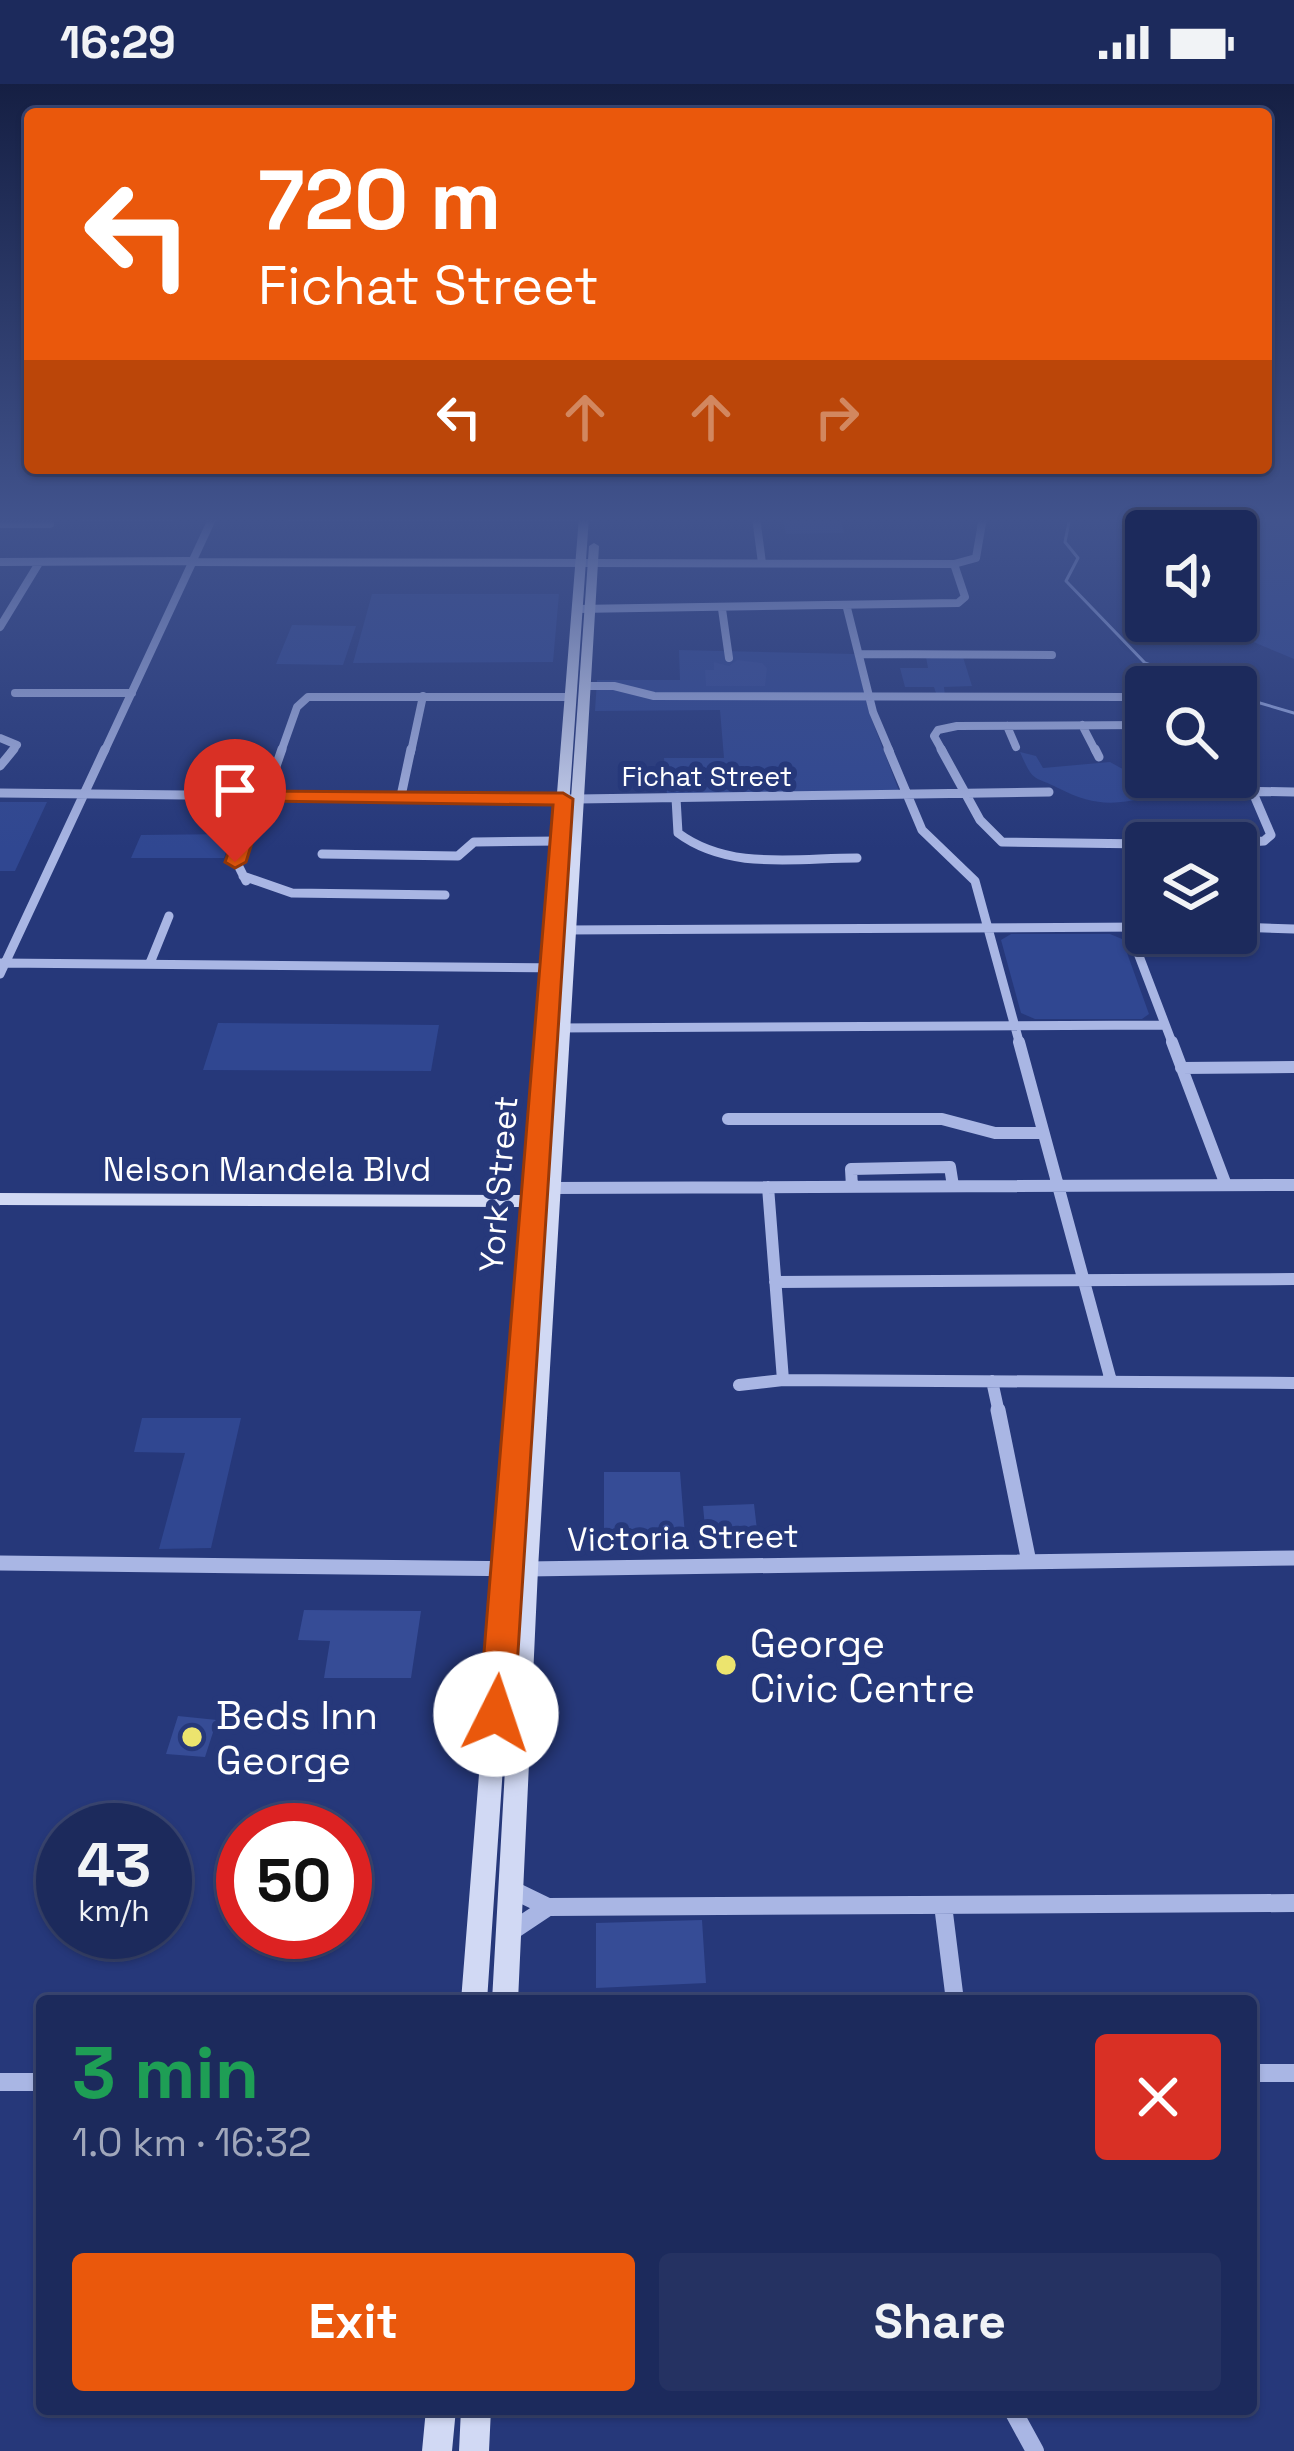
<!DOCTYPE html>
<meta charset="utf-8">
<style>
body{margin:0;font-family:"Space Grotesk",sans-serif;background:#253262;color:#f1f3f6;height:100vh;display:flex;flex-direction:column;font-size:45px;white-space:nowrap}
*{box-sizing:border-box;margin:0}
p{font-size:39px;color:#a0a7bb}
.icon{flex:none;width:66px;height:66px;fill:none;stroke:currentColor;stroke-width:2;stroke-linecap:round;stroke-linejoin:round}
.map{position:relative;flex:1;overflow:hidden}
.panel{position:absolute;left:36px;top:1911px;width:1221px;height:420px;display:flex;flex-direction:column;background:#1c2a5c;border-radius:12px;box-shadow:0 3px 9px #0004,0 0 0 3px #3a4672}
.panel>*{flex:none}
.top-card{position:absolute;left:24px;top:24px;width:1248px;height:366px;border-radius:12px;box-shadow:0 3px 9px #0004,0 0 0 3px #3a4672;background:#ea580c;color:#fff;overflow:hidden}
.controls{position:absolute;left:1125px;top:426px;display:grid;gap:24px}
.controls a{display:grid;place-items:center;width:132px;height:132px;border-radius:12px;background:#1c2a5c;box-shadow:0 3px 9px #0004,0 0 0 3px #3a4672;font-size:60px}
.speed{position:absolute;left:36px;top:1719px;display:flex;gap:24px;font-size:60px;font-weight:700;text-align:center}
.speed>*{display:grid;place-content:center;width:156px;height:156px;border-radius:50%;background:#1c2a5c;box-shadow:0 3px 9px #0004,0 0 0 3px #3a4672;line-height:1}
.speed small{font-size:30px;font-weight:400}
.speed .limit{border:18px solid #d22;background:#fff;color:#111}
.pin{position:absolute;display:grid;place-items:center;width:102px;height:102px;color:#fff;margin:-123px -51px;border-radius:50% 50% 50% 0;rotate:-45deg;box-shadow:0 0 12px #0007}
.pin .icon{rotate:45deg}
.me{position:absolute;width:132px;margin:-66px;rotate:4deg;stroke-linejoin:round;filter:drop-shadow(0 0 9px #0008)}
.turn{display:flex;align-items:center;gap:42px;height:252px;padding:0 36px;font-size:54px}
.turn .icon{width:156px;height:156px;stroke-width:2.5}
.turn b{display:block;font-size:84px;line-height:102px}
.lanes{display:flex;align-items:center;height:114px;padding:0 36px;background:#0003;justify-content:center;gap:60px;direction:ltr}
.lanes .off{opacity:.35}
.round{display:grid;place-items:center;flex:none;width:126px;height:126px;border-radius:12px;background:#253262}
.head{display:flex;align-items:center;justify-content:space-between;height:204px;padding:0 36px}
h1{font-size:72px;font-weight:600;line-height:90px;color:#1e9e55}
.button{display:flex;gap:24px;margin-top:auto;padding:24px 36px}
.button a{flex:1;height:138px;border-radius:12px;background:#ea580c;color:#fff;font-size:48px;font-weight:600;line-height:138px;text-align:center}
.button a+a{background:#253262;color:#f1f3f6}
.status{display:flex;justify-content:space-between;align-items:center;height:84px;padding:0 60px;background:#1c2a5c;direction:ltr}
.status svg{height:33px;fill:currentColor}
.map>svg:first-child{display:block}
.green{fill:#304791}
.lines{fill:none;stroke-linecap:round;stroke-linejoin:round}
.stream{stroke:#9dafe4;stroke-width:3}
.building{fill:#364c96}
.street-far4{stroke:#a9b6e4;stroke-width:8}
.street-far3{stroke:#a9b6e4;stroke-width:9}
.street-far2{stroke:#a9b6e4;stroke-width:12}
.street-far1{stroke:#a9b6e4;stroke-width:15}
.street{stroke:#a9b6e4;stroke-width:18}
.secondary{fill:#d1d9f4;fill-rule:evenodd}
.route{fill:#ea580c;stroke:#983908;stroke-width:3}
.poi-dot{fill:#ece46e;stroke:#26387a;stroke-width:4.5}
.labels{text-anchor:middle;stroke-width:12;stroke-linejoin:round;paint-order:stroke}
.far-street-label{font-size:27px;fill:#fff;stroke:#26387a}
.street-label{font-size:33px;fill:#fff;stroke:#26387a}
.near-poi-label{font-size:39px;fill:#fff;stroke:#26387a;text-anchor:start}
</style>
<div class="status"><b>16:29</b><svg viewBox="0 0 49 12"><path d="M0 12V9h3v3zM5 12V6h3v6zM10 12V3h3v9zM15 12V0h3v12zM26 1h20v11H26zM47 4h2v5h-2z"/></svg></div>
<div class="map">
<svg width="1294" height="2367" viewBox="0 0 1294 2367">
<rect width="100%" height="100%" fill="#26387a"/>
<!-- green -->
<path class="green" d="M1161,433h133v142l-91,-38h33v-90h-81z
M372,510h187l-6,68 -200,1z
M292,541l64,1 -13,39 -67,-1z
M679,566l176,4 14,58 30,79 -232,4 -3,-37h60l-4,-48 -125,1 2,-31h83z
M926,573h37l9,29 -28,1 1,9h-8l-3,-9h-29l-5,-19h28z
M1020,668l16,4 7,12 67,-6 45,25 3,7c-42,12 -62,13 -100,-6 -25,-13 -24,-4 -38,-36z
M0,718h47l-32,69h-15z
M232,750l-8,24h-93l10,-23z
M1011,850h99l12,5 27,75 -7,5h-107l-14,-6 -20,-73z
M218,939l221,2 -8,46 -228,-1z
M142,1334h99l-30,130 -52,1 26,-96 -51,-1z"/>
<g class="lines">
<!-- stream -->
<path class="stream" d="M1070,433l-5,25 13,16 -12,23 79,82 66,24
M1236,612l58,17"/>
</g>
<!-- building -->
<path class="building" d="M784,438h57l3,11 -58,1z
M737,576l25,3 5,5 -2,18h-59l-1,-16h9v-8l15,4z
M604,1388h76l6,76 -82,2z
M754,1420l5,43 -52,2 -4,-43z
M304,1526l117,1 -10,67h-87l6,-37 -32,-1z
M178,1632l39,4 -12,37 -39,-3z
M702,1836l4,63 -110,5v-65z"/>
<g class="lines">
<!-- street-far4 -->
<path class="street-far4" d="M85,433h88
M291,433h301
M756,433l6,46
M0,440h50
M193,476l20,-43
M0,478l189,-1
M196,478l758,2 22,-6 7,-41
M847,524l26,104 17,40
M577,525l381,-6 7,-6 -11,-33
M722,525l7,49
M0,543l39,-64
M861,570l191,1
M586,602h28l40,10 470,1
M15,609h117
M1082,641l14,27
M1007,642l9,21
M0,654l17,7 -6,7
M104,668l88,-189
M281,668l16,-45 11,-10h263
M411,668l12,-56
M943,668l-9,-16 4,-6 19,-4 189,-1"/>
<!-- street-far3 -->
<path class="street-far3" d="M888,665l34,81 53,51 45,164
M941,665l39,71 22,22 144,2
M1095,665l4,8
M0,682l14,-17
M1168,706l126,2
M0,709l578,6 471,-7
M266,711l16,-46
M401,712l10,-47
M676,714l2,35c51,38 118,25 179,25
M1233,759l31,-2 7,-6 -35,-82
M322,770l136,2 16,-14 86,-1
M243,792l49,17 153,2
M246,797l-11,-22 22,-64
M1128,843l45,118
M1236,843l58,2
M565,846l581,-3
M0,879l568,5
M150,879l19,-47
M0,890l105,-225
M554,944l610,-3"/>
<!-- street-far2 -->
<path class="street-far2" d="M1019,958l92,339
M1172,958l54,143
M1181,984l113,-1
M728,1035h214l53,14h48
M768,1103l15,193
M852,1103l-1,-18 99,-2 3,19
M551,1104l743,-3
M775,1198l519,-3
M992,1297l7,32
M739,1301l44,-5 511,3"/>
<!-- street-far1 -->
<path class="street-far1" d="M998,1326l31,152
M0,1479l527,6 767,-11"/>
<!-- street -->
<path class="street" d="M513,1806l35,17 746,-4
M943,1821l12,96
M509,1849l39,-26
M1251,1989h43
M0,1998h42
M1012,2325l23,42"/>
<!-- secondary -->
<path class="secondary" d="M579,433h10l-64,925 64,-896 5,-3 5,3 -61,1023 -20,432h-26l23,-410 -28,410h-26l63,-794 -524,-2v-12l525,2z
M426,2325h30l-4,42h-30z
M461,2325h30l-2,42h-30z"/>
</g>
<!-- sky -->
<linearGradient id="sky" x2="0" y2="1"><stop stop-color="#151f43"/><stop offset="0.57" stop-color="#41538d"/><stop offset="1" stop-color="#41538d" stop-opacity="0"/></linearGradient>
<rect width="1294" height="765" fill="url(#sky)"/>
<!-- route -->
<path class="route" d="M250,707l313,2 10,6 -59,915 -6,11 -12,5 -12,-5 -5,-11 74,-909 -288,-4 -19,61 -11,6 -10,-6z"/>
<!-- markers -->
<g class="poi-dot">
<circle cx="726" cy="1581" r="12"/>
<circle cx="192" cy="1653" r="12"/>
</g>
<g class="labels">
<!-- far-street labels -->
<g class="far-street-label">
<text x="707" y="702">Fichat Street</text>
</g>
<!-- street labels -->
<g class="street-label">
<text x="267" y="1097">Nelson Mandela Blvd</text>
<text transform="translate(498 1100) rotate(-85)" y="12">York Street</text>
<text transform="translate(683 1453) rotate(-1)" y="12">Victoria Street</text>
</g>
<!-- near-poi labels -->
<g class="near-poi-label">
<text x="750" y="1573">George<tspan x="750" dy="45">Civic Centre</tspan></text>
<text x="216" y="1645">Beds Inn<tspan x="216" dy="45">George</tspan></text>
</g>
</g>
</svg>
<div class="controls">
<a><svg class="icon" aria-label="sound" viewBox="0 0 24 24"><path d="M4 9h4l5-4v14l-5-4H4zM17 9q2 3 0 6"/></svg></a>
<a><svg class="icon" aria-label="search" viewBox="0 0 24 24"><circle cx="10" cy="10" r="6"/><path d="M15 15l6 6"/></svg></a>
<a><svg class="icon" aria-label="layers" viewBox="0 0 24 24"><path d="M12 4l9 5-9 5-9-5zM3 14l9 5 9-5"/></svg></a>
</div>
<div class="speed"><div>43<small>km/h</small></div><div class="limit">50</div></div>
<div class="pin" style="left:235px;top:778px;background:#d93025"><svg class="icon" aria-label="arrive" viewBox="0 0 24 24"><path d="M6 21V4h12l-3 4 3 4H6"/></svg></div>
<svg class="me" style="left:496px;top:1630px" viewBox="-20 -20 40 40"><circle r="19" fill="#fff"/><path d="M0-13L10 11 0 6-10 11z" fill="#ea580c"/></svg>
<div class="top-card">
<div class="turn"><svg class="icon" aria-label="left" viewBox="0 0 24 24"><path d="M17 20v-9H6M10 6l-5 5 5 5"/></svg><div><b>720 m</b>Fichat Street</div></div>
<div class="lanes"><svg class="icon" aria-label="left" viewBox="0 0 24 24"><path d="M17 20v-9H6M10 6l-5 5 5 5"/></svg><svg class="icon off" aria-label="ahead" viewBox="0 0 24 24"><path d="M12 20V5M6 11l6-6 6 6"/></svg><svg class="icon off" aria-label="ahead" viewBox="0 0 24 24"><path d="M12 20V5M6 11l6-6 6 6"/></svg><svg class="icon off" aria-label="right" viewBox="0 0 24 24"><path d="M7 20v-9h11M14 6l5 5-5 5"/></svg></div>
</div>
<section class="panel">
<div class="head"><div><h1>3 min</h1><p>1.0 km · 16:32</p></div><a class="round" style="background:#d93025;color:#fff"><svg class="icon" aria-label="close" viewBox="0 0 24 24"><path d="M6 6l12 12M18 6L6 18"/></svg></a></div>
<div class="button"><a>Exit</a><a>Share</a></div>
</section>
</div>
